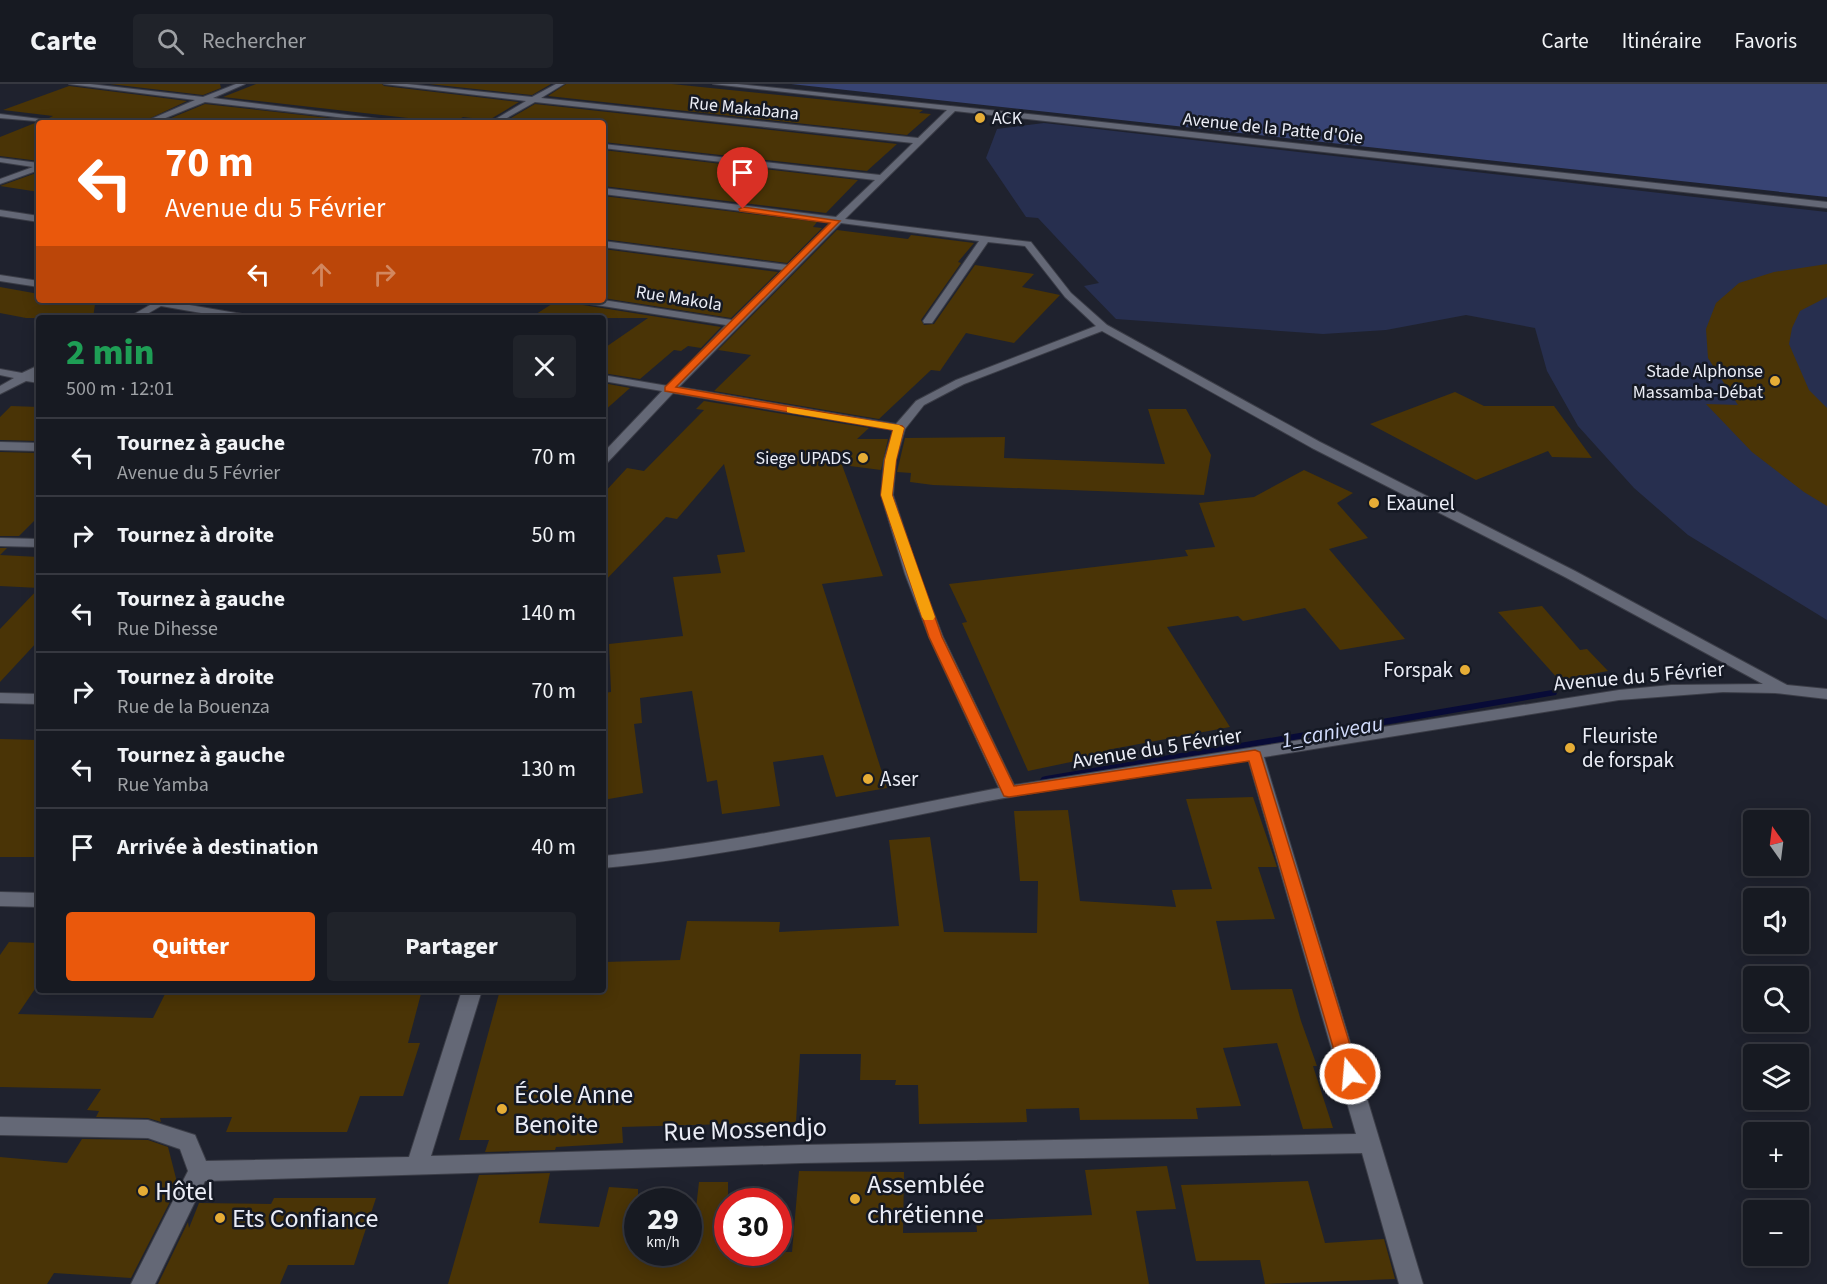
<!DOCTYPE html>
<html lang="fr">
<meta charset="utf-8">
<style>
body{margin:0;font-family:"Source Sans 3",sans-serif;background:#20232a;color:#f1f3f6;height:100vh;display:flex;flex-direction:column;font-size:22px;white-space:nowrap}
*{box-sizing:border-box;margin:0}
p{font-size:20px;color:#9ea1a5}
.icon{flex:none;width:33px;height:33px;fill:none;stroke:currentColor;stroke-width:2;stroke-linecap:round;stroke-linejoin:round}
.map{position:relative;flex:1;overflow:hidden}
.side{position:absolute;left:36px;top:231px;width:570px;height:678px;display:flex;flex-direction:column;background:#171a22;border-radius:6px;box-shadow:0 3px 15px #0003,0 0 0 2px #363840}
.side>*{flex:none}
.banner{position:absolute;left:36px;top:36px;width:570px;height:183px;border-radius:6px;box-shadow:0 3px 15px #0003,0 0 0 2px #363840;background:#ea580c;color:#fff;overflow:hidden}
.needle{width:39px;rotate:346deg}
.fabs{position:absolute;left:1743px;top:726px;display:grid;gap:12px}
.fabs a{display:grid;place-items:center;width:66px;height:66px;border-radius:6px;background:#171a22;box-shadow:0 3px 15px #0003,0 0 0 2px #363840;font-size:30px}
.speed{position:absolute;left:624px;top:1104px;display:flex;gap:12px;font-size:30px;font-weight:700;text-align:center}
.speed>*{display:grid;place-content:center;width:78px;height:78px;border-radius:50%;background:#171a22;box-shadow:0 3px 15px #0003,0 0 0 2px #363840;line-height:1}
.speed small{font-size:15px;font-weight:400}
.speed .limit{border:9px solid #d22;background:#fff;color:#111}
.pin{position:absolute;display:grid;place-items:center;width:51px;height:51px;color:#fff;margin:-62px -26px;border-radius:50% 50% 50% 0;rotate:-45deg;box-shadow:0 0 6px #0007}
.pin .icon{rotate:45deg}
.me{position:absolute;width:66px;margin:-33px;rotate:343deg;stroke-linejoin:round;filter:drop-shadow(0 0 4px #0008)}
.turn{display:flex;align-items:center;gap:21px;height:126px;padding:0 30px;font-size:27px}
.turn .icon{width:78px;height:78px;stroke-width:2.5}
.turn b{display:block;font-size:42px;line-height:51px}
.lanes{display:flex;align-items:center;height:57px;padding:0 30px;background:#0003;justify-content:center;gap:30px;direction:ltr}
.lanes .off{opacity:.35}
.round{display:grid;place-items:center;flex:none;width:63px;height:63px;border-radius:6px;background:#20232a}
.summary{display:flex;align-items:center;justify-content:space-between;height:102px;padding:0 30px}
h1{font-size:36px;font-weight:800;line-height:45px;color:#1e9e55}
.action{display:flex;gap:12px;margin-top:auto;padding:12px 30px}
.action a{flex:1;height:69px;border-radius:6px;background:#ea580c;color:#fff;font-size:24px;font-weight:800;line-height:69px;text-align:center}
.action a+a{background:#20232a;color:#f1f3f6}
ul{padding:0;list-style:none}
li{display:flex;align-items:center;gap:18px;height:78px;padding:0 30px;border-top:2px solid #363840}
li div{flex:1}
li b{display:block;font-size:22px}
li em{font-style:normal}
header{display:flex;align-items:center;gap:36px;box-sizing:border-box;height:84px;padding:0 30px;background:#171a22;border-bottom:2px solid #363840}
header strong{font-size:28px}
nav{display:flex;gap:33px;margin-inline-start:auto;font-size:21px}
.search{width:420px;height:54px;background:#20232a;display:flex;align-items:center;gap:15px;box-sizing:border-box;padding:0 21px;border-radius:6px;color:#9ea1a5;font-size:22px}
.map>svg:first-child{display:block}
.green{fill:#272f4f}
.forest{fill:#384474}
.lines{fill:none;stroke-linecap:round;stroke-linejoin:round}
.stream{fill:#080b37;fill-rule:evenodd}
.building{fill:#4a3406}
.minor-casing{stroke:#3b3d47;stroke-width:2}
.minor{fill:#646876;fill-rule:evenodd}
.route{fill:#ea580c;stroke:#983908;stroke-width:1.5}
.slow{fill:#f59e0b}
.poi-dot{fill:#e6ad36;stroke:#151924;stroke-width:2}
.labels{text-anchor:middle;stroke-width:5;stroke-linejoin:round;paint-order:stroke}
.far-street-label{font-size:18px;fill:#ebedf6;stroke:#151924}
.far-poi-label{font-size:18px;fill:#ebedf6;stroke:#151924;text-anchor:end}
.poi-label{font-size:21px;fill:#ebedf6;stroke:#151924;text-anchor:start}
.street-label{font-size:21px;fill:#ebedf6;stroke:#151924}
.water-label{font-size:22px;font-style:italic;fill:#d2dcfc;stroke:#151924}
.near-poi-label{font-size:26px;fill:#ebedf6;stroke:#151924;text-anchor:start}
.near-street-label{font-size:26px;fill:#ebedf6;stroke:#151924}
</style>
<header>
<strong>Carte</strong>
<div class="search"><svg class="icon" aria-label="search" viewBox="0 0 24 24"><circle cx="10" cy="10" r="6"/><path d="M15 15l6 6"/></svg>Rechercher</div>
<nav><a>Carte</a><a>Itinéraire</a><a>Favoris</a></nav>
</header>
<div class="map">
<svg width="1827" height="1200" viewBox="0 0 1827 1200">
<rect width="100%" height="100%" fill="#1f222e"/>
<!-- green -->
<path class="green" d="M1044,39l783,89v408l-139,-85 -54,-47 -56,-62 -31,-55 -12,-43 -69,-13 -80,15 -63,4 -207,-15 -32,-33 15,-3 -61,-65 -12,-1 -40,-59 11,-29z"/>
<!-- forest -->
<path class="forest" d="M791,0h1036v113z"/>
<g class="lines">
<!-- stream -->
<path class="stream" d="M1552,606l5,3 -1,2 -510,89 -4,-1 -2,-3 2,-3 4,-1z"/>
</g>
<!-- building -->
<path class="building" d="M110,0h110l1,4 -18,7z
M256,0h126l2,2 135,16 -30,18 -26,-3 -11,6 -229,-26z
M429,0h122l-19,11z
M566,0h106l251,26 -4,3 12,1 -24,21 -359,-39z
M69,2l118,15 -47,22h-78l-5,-4 -8,-1 4,-2 -50,-6z
M205,20l124,14 -1,5h-169z
M535,20l362,40 -30,27 -264,-29v-19l-99,-1z
M35,39l4,1v37l-39,-5v-19z
M603,66l255,30 -32,33 -223,-27z
M39,88v20l-39,-6z
M603,112l214,26 -4,5 9,1 -35,35 -184,-24z
M837,146l71,9 3,-4 63,8 -16,19 3,1 -40,57 3,5 10,-1 41,-59 59,9 -12,13 38,8 -46,48 -48,-10 -26,38 -9,-1 -52,49 -165,-28 37,-36 -33,-5z
M603,165l175,23 -47,46 -128,-20z
M1827,180v33l-27,14 -8,17 -3,16 20,46 18,18v98l-23,-14 -52,-40 -46,-48 32,1 -30,-47 -2,-29 10,-26 23,-20 35,-11z
M0,203l39,7v6h31l25,4 -2,14h-67l-26,-5z
M558,216h18l7,5 138,22 -20,21 -13,-2 -7,5 -7,-1 -34,29 -37,-6v-24l45,-31h-118z
M603,299l27,5 -27,24z
M1455,308l29,14h70l38,52 -40,-1 -4,-6 -72,29 -106,-56z
M704,317l165,27 -12,11h31l-7,31 -39,-5 41,111 -61,8 65,204 -51,9 -13,-42 -50,7 7,44 -58,8 -5,-34 -10,2 -15,-91 -52,7 2,25 -8,1 9,69 -40,7v-107l8,-1 -2,-48 74,-8 -10,-59 48,-4 -4,-18 28,-3 -21,-88 -47,55 -11,-2 -63,66v-89l24,-26 17,3 60,-61 -8,-1z
M11,322l28,1v34l-39,-1v-23z
M1148,325h38l25,46 -7,40 -271,-10 -23,-3 1,-9 -14,-1 8,-34 100,-1 -1,21 161,6z
M0,368l39,1v63l-20,20h-19z
M1304,386l49,23 -16,10 31,35 -39,11 76,90 -65,11 -35,-42 -62,13 -5,-5 -71,11 63,100 -123,23 2,4 -81,17 -66,-148 5,-1 -18,-38 239,-28 -3,-6 30,-3 -16,-44 55,-6z
M0,464h7l-7,7 39,2v83l-39,42v-53l39,-41 -39,-2z
M1542,522l38,44 7,-1 21,22 -49,9 -61,-68z
M0,655l39,1v117h-39z
M1253,713l24,70h-19l17,52 -59,2 15,69 61,-1 9,32 16,45h-4l20,62 -30,1 -26,-86 -54,5 18,58 -45,2 2,11 -118,1 -1,-12 -53,1 1,13 -108,2 -1,-39h-23l1,-5h-36l1,-26h-61l-4,68 -174,5 1,16 -67,4 -1,3 -70,2 4,-12h-30l41,-150h103v-28l77,-2 7,-39 93,1 -1,10 120,-6 -10,-86 41,-3 14,95 93,1 1,-52h-18l-6,-70 54,-1 12,91 96,6 -4,-17 40,-1 -26,-90z
M9,858l30,1v40l-21,31 135,4 14,-28h255l-14,53h12l-17,53h-43l-13,36h-121l6,-15 -72,1 1,4 -13,-4 -52,-1 3,-6 -12,-1 14,-21 -101,-2v-132z
M82,1055l66,1 20,7 10,39 -47,92 -77,-5 -7,11h-47v-127l67,6z
M1167,1082l9,43 -40,2 13,73h-701l31,-109 71,-2 -11,50 60,4 10,-40 29,2v63h53l8,-70h29v70h64l7,-81 105,1 -1,61 74,-1 -1,-12 116,-5 -7,-45z
M1308,1097l17,62 59,-4 11,40 -130,5 -5,-24 -64,1 -15,-76z
M274,1114h102l-22,67h-66l-8,19h-122l30,-62 1,6 10,-25 72,1z"/>
<g class="lines">
<defs>
<path id="minor" d="M69,0h21l113,13 33,-13h9l-32,14 198,25h-23l-183,-21 -52,21h-11l53,-23z
M384,0h23l125,13 24,-13h8l-23,14 377,40 29,-28 -234,-26h24l301,31 789,87v6l-872,-97 -110,108 186,23 40,51 36,32 213,117 255,129 212,114 40,4v10l-52,-6 -52,-1 -104,8 -355,57 159,527h-24l-37,-131 -561,10 -596,18 -50,103h-24l57,-113 -8,-22 -32,-11 -148,-3v-18l148,3 47,15 11,26 203,-4 53,-167h20l-51,166 370,-11 555,-11 -108,-375c-97,15 -195,29 -291,48 -118,24 -234,50 -354,61v-12c134,-13 264,-43 396,-68l-70,-151 -24,-63 -24,-79 3,-35 9,-30 -220,-37 -66,70 -4,1v-11l59,-62 -59,-10v-6l65,11 58,-61 -143,-22 -5,-3h25l129,20 51,-50 -180,-23v-6l185,24 44,-43 -229,-28v-6l233,29 39,-37 -272,-32v-4l277,31 33,-32 -378,-41 -37,21h-9l37,-22zM841,139l138,18 -56,80 1,2h8l56,-81 37,4 40,51 31,29 -140,54 -40,21 -20,23 -217,-37zM1102,247l210,117 253,129 198,107 -92,1 -52,5 -605,95 -71,-148 -24,-63 -26,-79 3,-35 9,-31 19,-24 40,-21z
M0,30l56,7 4,2 -60,-5z
M0,74l39,5v7l-39,14v-5l33,-12 -33,-5z
M0,126l39,6v6l-39,-6z
M0,191l39,6v6l-39,-6z
M135,216h25l88,15 5,3h-23l-69,-12 -21,12h-13l23,-13z
M39,281v8l-5,3 5,1v6l-13,-2 -26,13v-8l14,-8 -14,-3v-6l22,4z
M0,358l39,1v8l-39,-1z
M0,454l39,1v8l-39,-1z
M0,609l39,1v10l-39,-1z
M0,808l39,1v14l-39,-1z"/>
</defs>
<!-- minor casing -->
<use href="#minor" class="minor-casing"/>
<!-- minor -->
<use href="#minor" class="minor"/>
</g>
<!-- route -->
<path class="route" d="M743,123l97,14 -164,166 226,39 2,2 -8,32 -4,35 50,142 72,149 241,-36 5,2 99,322 -3,6 -6,2 -7,-2 -2,-6 -92,-313 -240,36 -5,-1 -75,-159 -48,-142 4,-35 8,-30 -228,-39v-4l165,-164 -90,-12 -1,-2z"/>
<!-- slow -->
<path class="slow" d="M787,323l112,18 5,3 -8,32 -4,35 43,122 -2,3h-9l-2,-3 -41,-122 4,-35 8,-30 -102,-17 -4,-1z"/>
<!-- markers -->
<g class="poi-dot">
<circle cx="980" cy="34" r="6"/>
<circle cx="1775" cy="297" r="6"/>
<circle cx="863" cy="374" r="6"/>
<circle cx="1374" cy="419" r="6"/>
<circle cx="1465" cy="586" r="6"/>
<circle cx="1570" cy="664" r="6"/>
<circle cx="868" cy="695" r="6"/>
<circle cx="502" cy="1025" r="6"/>
<circle cx="143" cy="1107" r="6"/>
<circle cx="855" cy="1115" r="6"/>
<circle cx="220" cy="1134" r="6"/>
</g>
<g class="labels">
<!-- far-street labels -->
<g class="far-street-label">
<text transform="translate(744 24) rotate(6)" y="6">Rue Makabana</text>
<text transform="translate(1273 44) rotate(6)" y="6">Avenue de la Patte d'Oie</text>
<text transform="translate(679 214) rotate(9)" y="6">Rue Makola</text>
</g>
<!-- far-poi labels -->
<g class="far-poi-label">
<text x="992" y="40" text-anchor="start">ACK</text>
<text x="1763" y="293">Stade Alphonse<tspan x="1763" dy="21">Massamba-Débat</tspan></text>
<text x="851" y="380">Siege UPADS</text>
</g>
<!-- poi labels -->
<g class="poi-label">
<text x="1386" y="426">Exaunel</text>
<text x="1453" y="593" text-anchor="end">Forspak</text>
<text x="1582" y="659">Fleuriste<tspan x="1582" dy="24">de forspak</tspan></text>
<text x="880" y="702">Aser</text>
</g>
<!-- street labels -->
<g class="street-label">
<text transform="translate(1639 592) rotate(-5)" y="7">Avenue du 5 Février</text>
<text transform="translate(1157 664) rotate(-9)" y="7">Avenue du 5 Février</text>
</g>
<!-- water labels -->
<g class="water-label">
<text transform="translate(1332 647) rotate(-10)" y="8">1_caniveau</text>
</g>
<!-- near-poi labels -->
<g class="near-poi-label">
<text x="514" y="1019">École Anne<tspan x="514" dy="30">Benoite</tspan></text>
<text x="867" y="1109">Assemblée<tspan x="867" dy="30">chrétienne</tspan></text>
<text x="155" y="1116">Hôtel</text>
<text x="232" y="1143">Ets Confiance</text>
</g>
<!-- near-street labels -->
<g class="near-street-label">
<text transform="translate(745 1045) rotate(-2)" y="9">Rue Mossendjo</text>
</g>
</g>
</svg>
<div class="fabs">
<a><svg class="needle" viewBox="-14 -14 28 28"><path d="M0-13l5 13h-10z" fill="#e53935"/><path d="M0 13l5-13h-10z" fill="#9ea1a5"/></svg></a>
<a><svg class="icon" aria-label="sound" viewBox="0 0 24 24"><path d="M4 9h4l5-4v14l-5-4H4zM17 9q2 3 0 6"/></svg></a>
<a><svg class="icon" aria-label="search" viewBox="0 0 24 24"><circle cx="10" cy="10" r="6"/><path d="M15 15l6 6"/></svg></a>
<a><svg class="icon" aria-label="layers" viewBox="0 0 24 24"><path d="M12 4l9 5-9 5-9-5zM3 14l9 5 9-5"/></svg></a>
<a>+</a>
<a>−</a>
</div>
<div class="speed"><div>29<small>km/h</small></div><div class="limit">30</div></div>
<div class="pin" style="left:743px;top:125px;background:#d93025"><svg class="icon" aria-label="arrive" viewBox="0 0 24 24"><path d="M6 21V4h12l-3 4 3 4H6"/></svg></div>
<svg class="me" style="left:1350px;top:990px" viewBox="-20 -20 40 40"><circle r="17" fill="#ea580c" stroke="#fff" stroke-width="3"/><path d="M0-11L8 9 0 5-8 9z" fill="#fff"/></svg>
<div class="banner">
<div class="turn"><svg class="icon" aria-label="left" viewBox="0 0 24 24"><path d="M17 20v-9H6M10 6l-5 5 5 5"/></svg><div><b>70 m</b>Avenue du 5 Février</div></div>
<div class="lanes"><svg class="icon" aria-label="left" viewBox="0 0 24 24"><path d="M17 20v-9H6M10 6l-5 5 5 5"/></svg><svg class="icon off" aria-label="ahead" viewBox="0 0 24 24"><path d="M12 20V5M6 11l6-6 6 6"/></svg><svg class="icon off" aria-label="right" viewBox="0 0 24 24"><path d="M7 20v-9h11M14 6l5 5-5 5"/></svg></div>
</div>
<section class="side">
<div class="summary"><div><h1>2 min</h1><p>500 m · 12:01</p></div><a class="round"><svg class="icon" aria-label="close" viewBox="0 0 24 24"><path d="M6 6l12 12M18 6L6 18"/></svg></a></div>
<ul>
<li><svg class="icon" aria-label="left" viewBox="0 0 24 24"><path d="M17 20v-9H6M10 6l-5 5 5 5"/></svg><div><b>Tournez à gauche</b><p>Avenue du 5 Février</p></div><em>70 m</em></li>
<li><svg class="icon" aria-label="right" viewBox="0 0 24 24"><path d="M7 20v-9h11M14 6l5 5-5 5"/></svg><div><b>Tournez à droite</b></div><em>50 m</em></li>
<li><svg class="icon" aria-label="left" viewBox="0 0 24 24"><path d="M17 20v-9H6M10 6l-5 5 5 5"/></svg><div><b>Tournez à gauche</b><p>Rue Dihesse</p></div><em>140 m</em></li>
<li><svg class="icon" aria-label="right" viewBox="0 0 24 24"><path d="M7 20v-9h11M14 6l5 5-5 5"/></svg><div><b>Tournez à droite</b><p>Rue de la Bouenza</p></div><em>70 m</em></li>
<li><svg class="icon" aria-label="left" viewBox="0 0 24 24"><path d="M17 20v-9H6M10 6l-5 5 5 5"/></svg><div><b>Tournez à gauche</b><p>Rue Yamba</p></div><em>130 m</em></li>
<li><svg class="icon" aria-label="arrive" viewBox="0 0 24 24"><path d="M6 21V4h12l-3 4 3 4H6"/></svg><div><b>Arrivée à destination</b></div><em>40 m</em></li>
</ul>
<div class="action"><a>Quitter</a><a>Partager</a></div>
</section>
</div>
